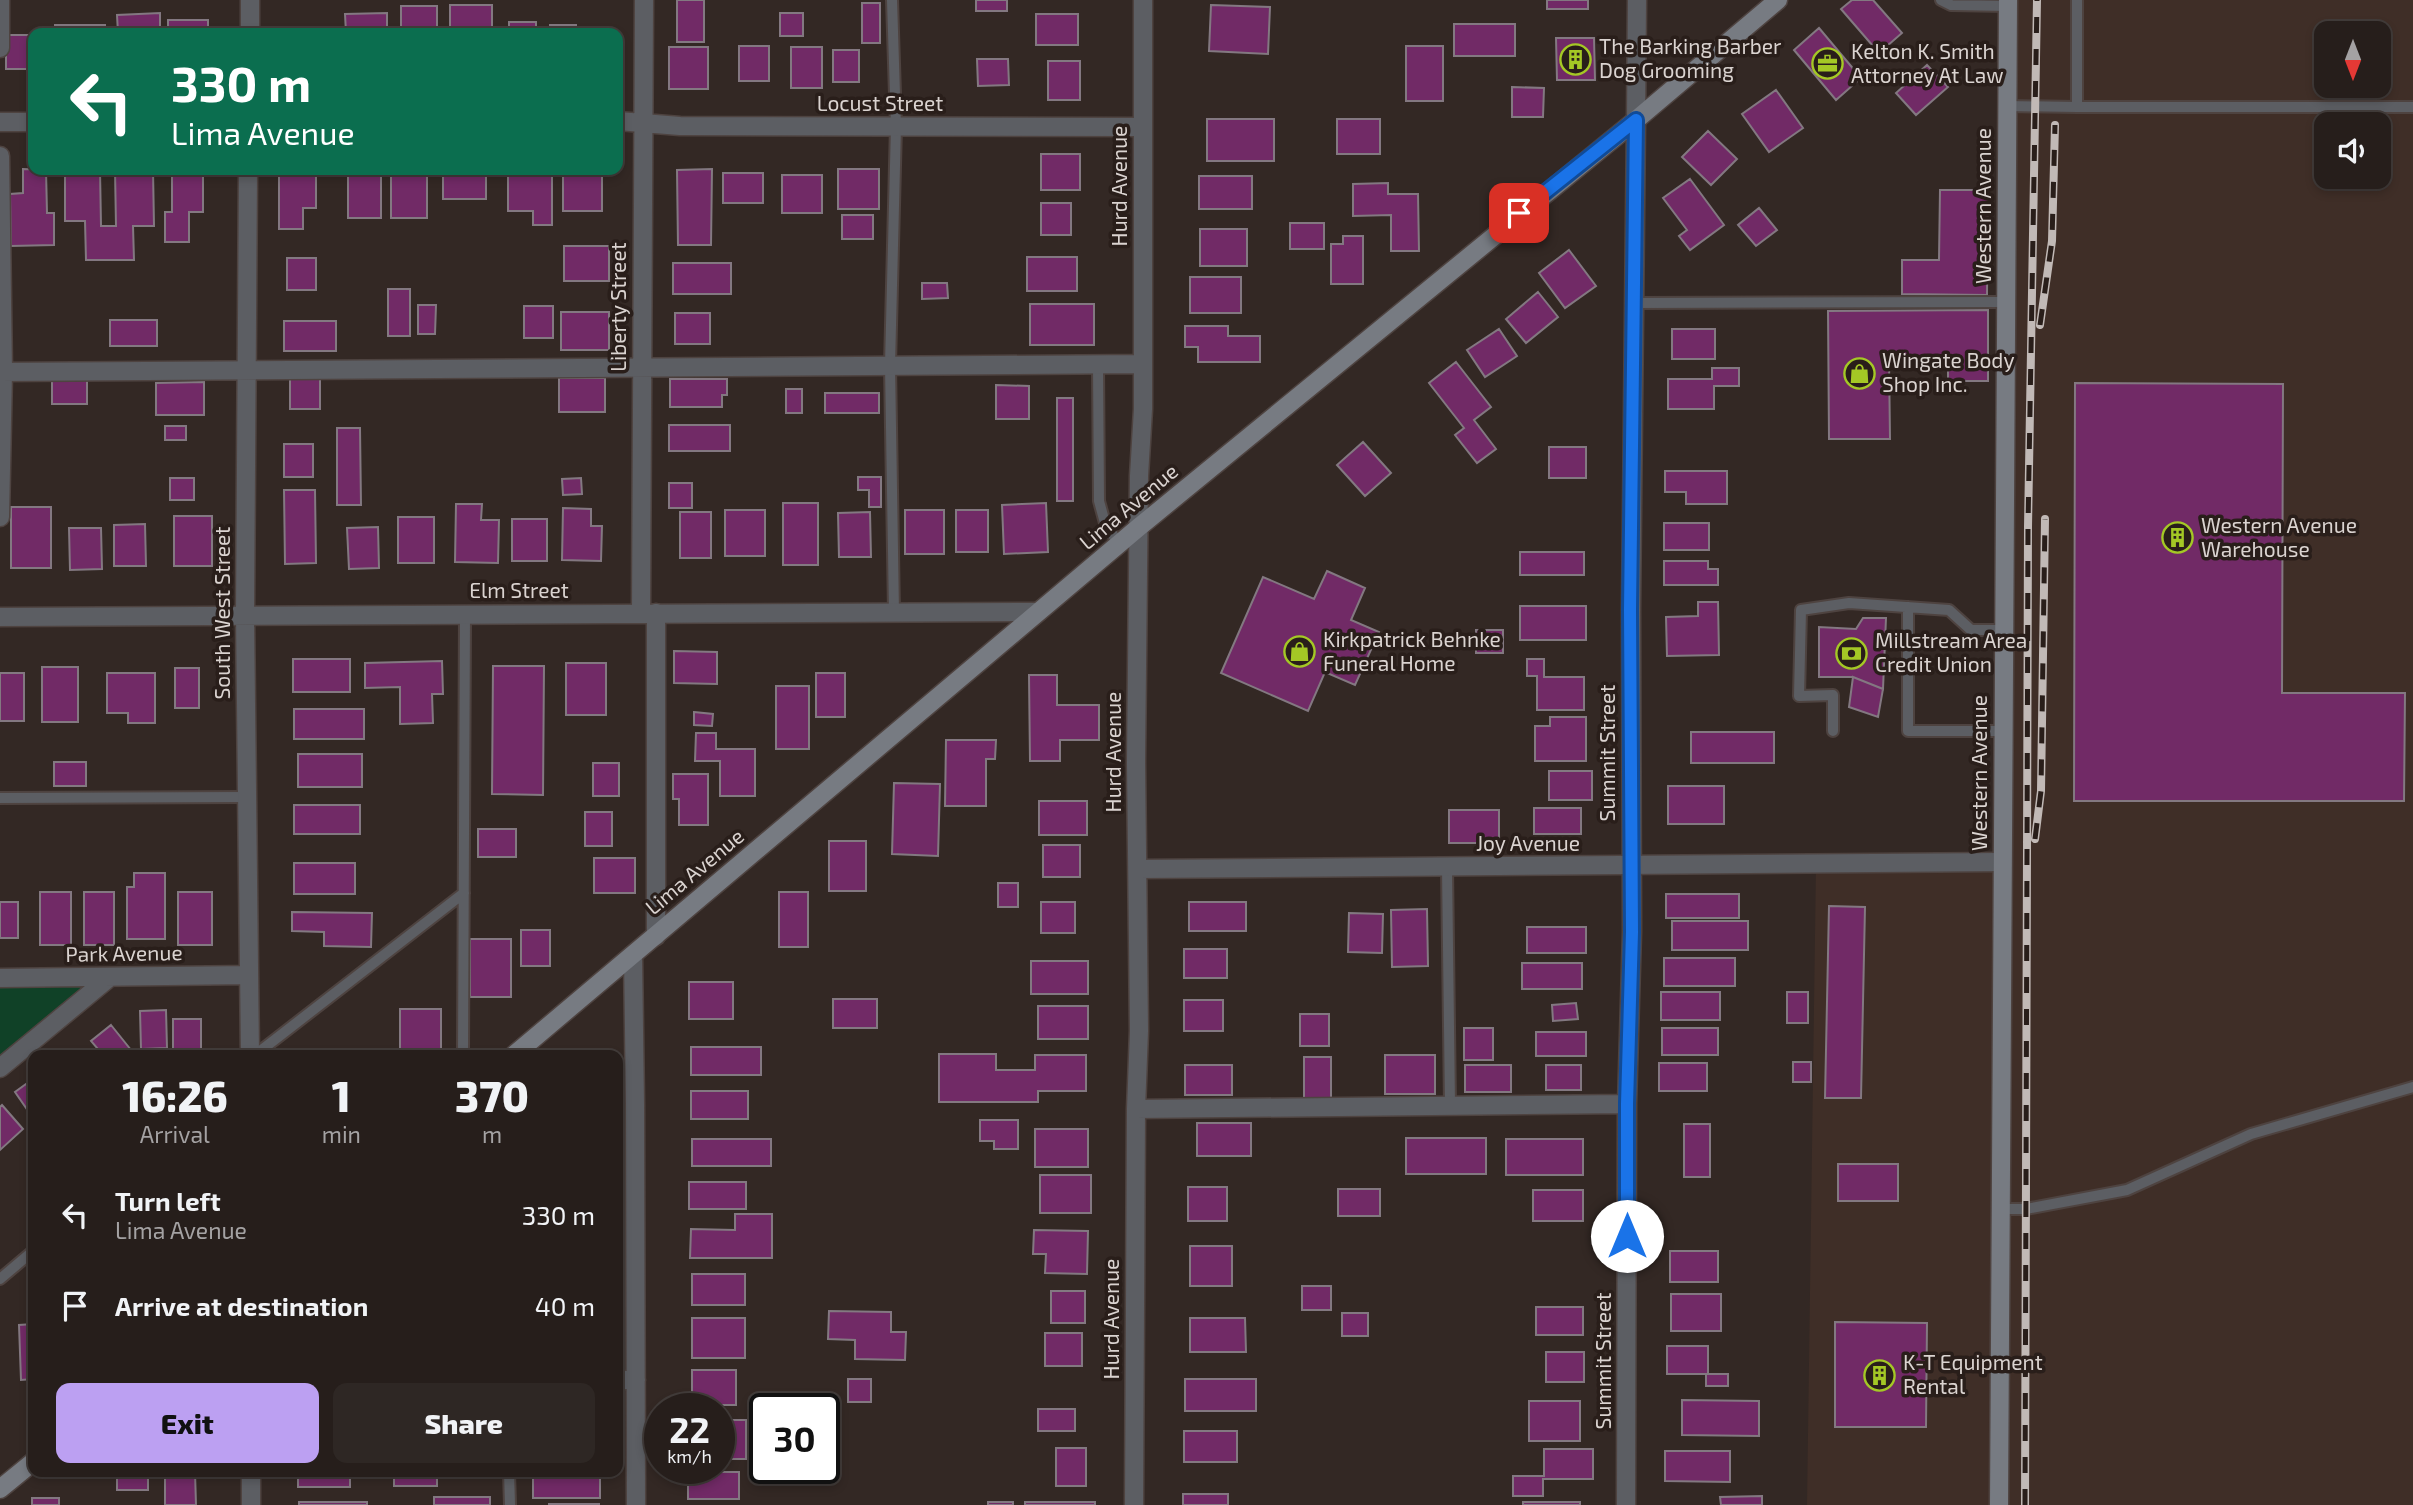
<!DOCTYPE html>
<style>
body{margin:0;font-family:"Exo 2",sans-serif;background:#2e2724;color:#f1f3f6;height:100vh;display:flex;flex-direction:column;font-size:26px;white-space:nowrap}
*{box-sizing:border-box;margin:0}
p{font-size:23px;color:#a4a2a3}
.icon{flex:none;width:38px;height:38px;fill:none;stroke:currentColor;stroke-width:2;stroke-linecap:round;stroke-linejoin:round}
.map{position:relative;flex:1;overflow:hidden}
.side{position:absolute;left:28px;top:1050px;width:595px;height:427px;display:flex;flex-direction:column;background:#261e1b;border-radius:14px;box-shadow:0 4px 10px #0003,0 0 0 2px #423c3a}
.side>*{flex:none}
.guide{position:absolute;left:28px;top:28px;width:595px;height:147px;border-radius:14px;box-shadow:0 4px 10px #0003,0 0 0 2px #423c3a;background:#0b6e4f;color:#fff;overflow:hidden}
.needle{width:46px;rotate:180deg}
.buttons{position:absolute;left:2314px;top:21px;display:grid;gap:14px}
.buttons a{display:grid;place-items:center;width:77px;height:77px;border-radius:14px;background:#261e1b;box-shadow:0 4px 10px #0003,0 0 0 2px #423c3a;font-size:35px}
.speed{position:absolute;left:644px;top:1393px;display:flex;gap:14px;font-size:35px;font-weight:700;text-align:center}
.speed>*{display:grid;place-content:center;width:91px;height:91px;border-radius:50%;background:#261e1b;box-shadow:0 4px 10px #0003,0 0 0 2px #423c3a;line-height:1}
.speed small{font-size:18px;font-weight:400}
.speed .limit{border:4px solid #111;border-radius:10px;background:#fff;color:#111}
.pin{position:absolute;display:grid;place-items:center;width:60px;height:60px;color:#fff;margin:-30px;border-radius:14px;box-shadow:0 4px 10px #0006}
.me{position:absolute;width:77px;margin:-38px;rotate:0deg;stroke-linejoin:round;filter:drop-shadow(0 0 5px #0008)}
.turn{display:flex;align-items:center;gap:24px;height:147px;padding:0 28px;font-size:32px}
.turn .icon{width:91px;height:91px;stroke-width:2.5}
.turn b{display:block;font-size:49px;line-height:60px}
.eta{display:flex;justify-content:space-evenly;align-items:center;height:119px;text-align:center}
.eta b{font-size:42px;font-weight:800;line-height:49px}
.primary-button{display:flex;gap:14px;margin-top:auto;padding:14px 28px}
.primary-button a{flex:1;height:80px;border-radius:14px;background:#bca0f2;color:#111;font-size:28px;font-weight:800;line-height:80px;text-align:center}
.primary-button a+a{background:#2e2724;color:#f1f3f6}
ul{padding:0;list-style:none}
li{display:flex;align-items:center;gap:21px;height:91px;padding:0 28px}
li div{flex:1}
li b{display:block;font-size:26px}
li em{font-style:normal}
.map>svg:first-child{display:block}
.built{fill:#3f2e27;fill-rule:evenodd}
.green{fill:#104127}
.building{fill:#712a66;stroke:#837881;stroke-width:2}
.lines{fill:none;stroke-linecap:round;stroke-linejoin:round}
.service-casing{stroke:#4e4340;stroke-width:14}
.minor-casing{stroke:#4e4340;stroke-width:21}
.tertiary-casing{stroke:#4e4340;stroke-width:21}
.secondary-casing{stroke:#4e4340;stroke-width:21}
.service{stroke:#5c5e63;stroke-width:10}
.minor{stroke:#5c5e63;stroke-width:18}
.tertiary{stroke:#5c5e63;stroke-width:18}
.secondary{stroke:#777b82;stroke-width:18}
.rail-casing{stroke:#c1b9b6;stroke-width:8}
.rail{stroke:#291e1a;stroke-width:5;stroke-dasharray:16;stroke-linecap:butt}
.route-casing{stroke:#114b97;stroke-width:18}
.route{stroke:#1a73e8;stroke-width:12}
.labels{text-anchor:middle;stroke-width:7;stroke-linejoin:round;paint-order:stroke}
.poi-label{font-size:21px;fill:#dad3d0;stroke:#291e1a;text-anchor:start}
.street-label{font-size:21px;fill:#dad3d0;stroke:#291e1a}
</style>
<div class="map">
<svg width="2413" height="1505" viewBox="0 0 2413 1505">
<rect width="100%" height="100%" fill="#332824"/>
<!-- built -->
<path class="built" d="M2008,0h405v1505h-606l9,-641 185,-2zM2326,33h52v53h-52zM2326,124h52v53h-52z"/>
<!-- green -->
<path class="green" d="M110,977l-110,91v-90z"/>
<!-- building -->
<path class="building" d="M677,0h27v42h-27z
M976,0h31v11h-31z
M1547,0h41v9h-41z
M1852,0h21l29,33 -23,20 -38,-44z
M862,3h18v40h-18z
M450,5h42v28h-42z
M1211,5l59,2 -2,47 -59,-3z
M401,6h36v27h-36z
M160,13v20h-42l-1,-18z
M387,13v20h-41l-1,-19z
M780,13h23v23h-23z
M1036,14h42v31h-42z
M168,20h40v13h-40z
M509,22h27v11h-27z
M1454,24h61v32h-61z
M55,25h50v8h-50z
M550,25h26v8h-26z
M578,28h26v5h-26z
M1819,28l42,50 -25,22 -42,-50z
M6,35h27v34h-27z
M1556,38h38l1,42h-38z
M739,46h30v35h-30z
M1406,46h37v55h-37z
M669,47h39v42h-39z
M791,47h31v41h-31z
M833,50h26v32h-26z
M977,59h31l1,26 -31,1z
M1048,61h32v39h-32z
M1927,65l21,22 -32,28 -20,-22z
M1512,87l32,1 -1,29h-31z
M1776,90l27,38 -34,24 -27,-38z
M1207,119h67v42h-67z
M1337,119h43v35h-43z
M1708,131l29,28 -26,26 -29,-28z
M1041,154h39v36h-39z
M23,169l23,1 1,43h7v32l-43,1 -1,-52 13,-1z
M712,169l-1,76h-33l-1,-75z
M838,169h41v40h-41z
M65,170h35l1,56h15l-1,-56h38l1,56h-21l1,34h-48l-1,-39h-20z
M172,170h31v42h-14v30h-24v-30h7z
M279,170h37v38h-13v21h-24z
M348,170h33v48h-33z
M391,170h36v48h-36z
M443,170h43v29h-43z
M563,170h39v41h-39z
M508,171h44v54h-19v-14h-25z
M723,173h40v30h-40z
M782,175h40v38h-40z
M1199,176h53v33h-53z
M1690,179l34,46 -34,25 -11,-14 8,-6 -24,-32z
M1388,183v11h30l1,57h-28v-36l-38,1v-32z
M1940,190h48l-1,105 -85,-1v-34h37z
M1041,203h30v32h-30z
M1759,208l18,22 -21,16 -18,-21z
M842,215h31v24h-31z
M1290,223h34v26h-34z
M1200,229h47v37h-47z
M1343,236h20v48h-32v-40h12z
M564,246h45v35h-45z
M1569,250l27,36 -31,22 -26,-35z
M1027,257h50v34h-50z
M287,258h29v32h-29z
M673,263h58v31h-58z
M1190,277h51v36h-51z
M922,283h25l1,15 -26,1z
M388,289h22v47h-22z
M1538,292l20,25 -32,26 -20,-24z
M1030,304h64v41h-64z
M418,305h18l-1,29h-17z
M524,306h29v32h-29z
M1988,310v71h-40v-17h-17v-5h-42l1,80h-61l-1,-128z
M561,312h48v38h-48z
M675,313h35v31h-35z
M110,320h47v26h-47z
M284,321h52v30h-52z
M1185,326h43v10h32v26h-62v-15h-13z
M1499,329l18,27 -32,21 -18,-27z
M1672,329h43v30h-43z
M1456,362l35,45 -17,13 22,29 -19,14 -22,-28 9,-7 -35,-45z
M1712,368h27v18h-25v23h-46v-30h44z
M52,376h35v28h-35z
M290,378h30v31h-30z
M559,378h46v34h-46z
M670,379h57v16h-5v12h-52z
M204,382v33h-48v-32z
M2075,383l208,1 -1,309h123l-1,108h-330z
M996,385l33,1v33h-33z
M786,389h16v24h-16z
M825,393h54v20h-54z
M1057,398h16v103h-16z
M669,425h61v26h-61z
M165,426h21v14h-21z
M337,428h23l1,77h-24z
M1363,442l28,31 -26,23 -28,-31z
M284,444h29v33h-29z
M1549,447h37v31h-37z
M1665,471h62v33h-41v-12h-21z
M858,477h23v30h-12v-17h-11z
M170,478h24v22h-24z
M581,478l1,16 -19,1 -1,-16z
M669,483h23v25h-23z
M284,490h31l1,73 -31,1z
M783,503h35v62h-35z
M1046,503l2,49 -44,2 -2,-49z
M456,504h26l-1,16h18l-1,43 -43,-1z
M11,507h40v61h-40z
M563,508l28,1v17h11l-1,35 -39,-1z
M725,510h40v46h-40z
M905,510h39v44h-39z
M956,510h32v42h-32z
M680,512h31v46h-31z
M870,512l1,45h-32l-1,-44z
M174,516h38v50h-38z
M398,517h36v46h-36z
M512,519h35v42h-35z
M1664,523h45v27h-45z
M145,524l1,42h-32v-41z
M378,527l1,41 -30,1 -2,-41z
M69,528h32l1,41 -32,1z
M1520,552h64v23h-64z
M1664,561h44v8h10v16h-54z
M1327,571l38,17 -14,32 28,12 -24,53 -30,-13 -17,39 -87,-38 42,-96 51,22z
M1698,602h20l1,53 -52,1 -1,-39 32,-1z
M1520,606h66v34h-66z
M1863,618h23l-3,71 -30,-12h-34v-50l37,2z
M1476,630h27v23h-27z
M674,651l43,1v32l-43,-1z
M293,659h57v33h-57z
M1527,659h17v18h40v33h-47v-34h-10z
M442,661l1,33h-11l1,29 -33,1v-37l-35,1v-25z
M566,663h40v52h-40z
M493,666h51l-1,129 -51,-1z
M42,667h36v55h-36z
M175,668h24v40h-24z
M0,673h24v48h-24z
M107,673h48v50h-27v-10h-21z
M816,673h29v44h-29z
M1029,675h28v30h42v35h-39v21h-30z
M1853,677l30,12 -5,28 -29,-10z
M776,686h33v63h-33z
M294,709h70v30h-70z
M694,712l19,2 -1,12 -18,-1z
M1550,717h36v44h-51v-35h15z
M1691,732h83v31h-83z
M696,733h20v16h39v47h-35v-35h-25z
M946,740h50l-1,19h-9v47h-41z
M298,754h64v33h-64z
M54,762h32v24h-32z
M593,763h26v33h-26z
M1549,771h43v29h-43z
M673,774h35v51h-29v-26h-6z
M894,783l46,1 -2,72 -46,-2z
M1668,786h56v38h-56z
M1039,801h48v34h-48z
M294,805h66v29h-66z
M1534,808h47v26h-47z
M1449,810h50v33h-50z
M585,812h27v34h-27z
M478,829h38v28h-38z
M829,841h37v50h-37z
M1043,845h37v32h-37z
M594,858h41v35h-41z
M294,863h61v31h-61z
M134,873h31v66h-38v-52h7z
M998,883h20v24h-20z
M40,892h31v53h-31z
M84,892h30v53h-30z
M178,892h34v53h-34z
M779,892h29v55h-29z
M1666,894h73v24h-73z
M0,902h18v36h-18z
M1041,902h34v31h-34z
M1189,902h57v29h-57z
M1829,906l36,1 -4,191h-36z
M1427,909l1,57 -36,1 -1,-57z
M292,912l80,1 -1,34 -47,-1v-14l-32,-1z
M1349,913l34,1 -1,39 -34,-1z
M1672,921h76v29h-76z
M1527,927h59v26h-59z
M521,930h29v36h-29z
M470,939h41v58h-41z
M1184,949h43v29h-43z
M1664,958h71v28h-71z
M1031,961h57v33h-57z
M1522,963h60v26h-60z
M689,982h44v37h-44z
M1661,992h59v28h-59z
M1787,992h21v31h-21z
M833,999h44v29h-44z
M1184,1000h39v31h-39z
M1576,1003l2,16 -25,2 -1,-16z
M1038,1006h50v33h-50z
M400,1009h41v46h-41z
M166,1010l1,38 -26,1 -1,-38z
M1300,1014h29v32h-29z
M173,1019h28v36h-28z
M111,1025l24,30h-32l-12,-14z
M1464,1028h29v32h-29z
M1662,1028h56v27h-56z
M1536,1032h50v24h-50z
M691,1047h70v28h-70z
M939,1054h57v16h39v-15h51v36h-48v11h-99z
M1385,1055h50v39h-50z
M1304,1057h27v42h-27z
M1793,1062h18v20h-18z
M1659,1063h48v28h-48z
M1185,1065h47v30h-47z
M1465,1065h46v27h-46z
M1546,1065h35v25h-35z
M33,1079v39l-18,-26z
M691,1091h57v28h-57z
M2,1105l21,24 -23,21v-43z
M980,1120h38v29h-24v-8h-14z
M1197,1123h54v33h-54z
M1684,1124h26v53h-26z
M1035,1129h53v38h-53z
M1406,1138h80v36h-80z
M692,1139h79v27h-79z
M1506,1139h77v36h-77z
M1838,1164h60v37h-60z
M1040,1175h51v38h-51z
M689,1182h57v27h-57z
M1188,1187h39v34h-39z
M1338,1189h42v27h-42z
M1533,1190h50v31h-50z
M735,1214h37v44h-82l1,-29 44,1z
M1034,1230l54,1 -1,43 -42,-1 1,-19h-13z
M1190,1246h42v40h-42z
M1670,1251h48v31h-48z
M32,1260h1v51h-2z
M692,1274h53v31h-53z
M1302,1286h29v24h-29z
M1051,1291h34v32h-34z
M1671,1294h50v37h-50z
M1536,1307h47v28h-47z
M829,1311l62,1v20h15l-1,28 -50,-1v-19l-27,-1z
M1342,1313h26v23h-26z
M692,1318h53v40h-53z
M1190,1318h55l1,34h-56z
M1835,1322l92,1 -1,104h-91z
M33,1324v55l-12,1 -2,-55z
M1045,1333h37v33h-37z
M1667,1346h41v28h20v12h-22v-12h-39z
M1546,1352h38v30h-38z
M692,1370h44v35h-44z
M848,1379h23v23h-23z
M1185,1379h71v32h-71z
M1682,1400l77,1v35l-77,-1z
M1529,1401h51v40h-51z
M1038,1409h37v22h-37z
M719,1420h27v39h-27z
M1184,1431h53v31h-53z
M1056,1448h30v38h-30z
M1544,1449h49v30h-50v17h-30v-20h31z
M1665,1451h65v31l-65,-1z
M117,1472h31v18h-31z
M165,1472h30l1,33h-31z
M298,1472h52v15h-52z
M394,1472h43v14h-43z
M533,1472h67v26h-67z
M688,1472h51v27h-51z
M1183,1494h45v11h-45z
M1762,1496v9h-41l-1,-8z
M434,1497h56v8h-56z
M32,1498h27v7h-27z
M299,1502h68v3h-68z
M988,1502h25v3h-25z
M1025,1502h70v3h-70z
M1523,1502h57v3h-57z
M549,1504h50v1h-50z"/>
<g class="lines">
<defs>
<path id="service" d="M892,0l4,126 -6,239 4,248
M1941,0l10,5 57,1
M2077,0v107h336
M2007,106l70,1
M1634,303l372,-1
M1098,364l1,137 6,22 14,21
M1908,607v124h95
M1833,731v-36l-34,1 2,-86 48,-7 100,7 22,20h33
M0,798l247,-1
M1447,867l3,239
M255,1055l209,-162
M463,1055l2,-441
M2000,1209h26l101,-19 124,-56 162,-47
M0,1279l33,-28
M509,1472l1,33"/>
<path id="minor" d="M250,33v-33
M0,48v-48
M618,121l62,5 462,1
M0,122h33
M0,156l3,216 -3,145
M248,170l-3,445 5,440
M0,372l1143,-8
M641,613l3,-613
M656,613v323
M0,617l1038,-5
M1138,869l864,-7
M633,955l2,149 1,401
M0,978l249,-3
M0,1068l110,-91
M1136,1109l491,-5
M618,1380h18
M251,1505v-33
M1134,1505l2,-396 3,-78 -3,-269 3,-286 4,-67v-409
M1626,1505l1,-401 5,-172 -1,-322 5,-490"/>
<path id="tertiary" d="M1636,120l1,-120"/>
<path id="secondary" d="M514,1055l625,-528 497,-407 142,-120
M0,1489l33,-27
M1999,1505l9,-1505"/>
</defs>
<!-- service casing -->
<use href="#service" class="service-casing"/>
<!-- minor casing -->
<use href="#minor" class="minor-casing"/>
<!-- tertiary casing -->
<use href="#tertiary" class="tertiary-casing"/>
<!-- secondary casing -->
<use href="#secondary" class="secondary-casing"/>
<!-- service -->
<use href="#service" class="service"/>
<!-- minor -->
<use href="#minor" class="minor"/>
<!-- tertiary -->
<use href="#tertiary" class="tertiary"/>
<!-- secondary -->
<use href="#secondary" class="secondary"/>
<defs>
<path id="rail" d="M2040,325l12,-84 3,-116
M2035,839l6,-48 4,-272
M2025,1505l3,-978 9,-527"/>
</defs>
<!-- rail casing -->
<use href="#rail" class="rail-casing"/>
<!-- rail -->
<use href="#rail" class="rail"/>
</g>
<g class="lines">
<defs>
<path id="route" d="M1519,213l117,-93 -6,490 2,322 -5,172v132"/>
</defs>
<!-- route casing -->
<use href="#route" class="route-casing"/>
<!-- route -->
<use href="#route" class="route"/>
</g>
<!-- icons -->
<defs>
<symbol id="building-ring" viewBox="-11 -11 22 22"><circle r="9.5" fill="#291e1a" stroke="#a4c825" stroke-width="1.5"/><path d="M-4-6H4V6H1V3H-1V6H-4ZM-2.5-4.3h1.7v1.8h-1.7ZM.8-4.3h1.7v1.8H.8ZM-2.5-1h1.7V.8h-1.7ZM.8-1h1.7V.8H.8Z" fill="#a4c825"/></symbol>
<symbol id="office-ring" viewBox="-11 -11 22 22"><circle r="9.5" fill="#291e1a" stroke="#a4c825" stroke-width="1.5"/><path d="M-6-3h4V-5.5h4V-3h4V5H-6ZM-1-4.5V-3h2v-1.5ZM-6 0V1H6V0Z" fill="#a4c825"/></symbol>
<symbol id="shop-ring" viewBox="-11 -11 22 22"><circle r="9.5" fill="#291e1a" stroke="#a4c825" stroke-width="1.5"/><path d="M-5-2.5h2.3a2.7 3.5 0 0 1 5.4 0H5L5.5 6h-11ZM-1.5-2.5h3a1.5 2.3 0 0 0-3 0Z" fill="#a4c825"/></symbol>
<symbol id="bank-ring" viewBox="-11 -11 22 22"><circle r="9.5" fill="#291e1a" stroke="#a4c825" stroke-width="1.5"/><path d="M-6-4H6V4H-6ZM0-2.3a2.3 2.3 0 1 0 0 4.6a2.3 2.3 0 1 0 0-4.6Z" fill="#a4c825"/></symbol>
</defs>
<g fill-rule="evenodd">
<use href="#building-ring" x="1558" y="42" width="35" height="35"/>
<use href="#office-ring" x="1810" y="46" width="35" height="35"/>
<use href="#shop-ring" x="1842" y="356" width="35" height="35"/>
<use href="#building-ring" x="2160" y="520" width="35" height="35"/>
<use href="#shop-ring" x="1282" y="634" width="35" height="35"/>
<use href="#bank-ring" x="1834" y="636" width="35" height="35"/>
<use href="#building-ring" x="1862" y="1358" width="35" height="35"/>
</g>
<g class="labels">
<!-- poi labels -->
<g class="poi-label">
<text x="1599" y="54">The Barking Barber<tspan x="1599" dy="24">Dog Grooming</tspan></text>
<text x="1851" y="59">Kelton K. Smith<tspan x="1851" dy="24">Attorney At Law</tspan></text>
<text x="1882" y="368">Wingate Body<tspan x="1882" dy="24">Shop Inc.</tspan></text>
<text x="2201" y="533">Western Avenue<tspan x="2201" dy="24">Warehouse</tspan></text>
<text x="1323" y="647">Kirkpatrick Behnke<tspan x="1323" dy="24">Funeral Home</tspan></text>
<text x="1875" y="648">Millstream Area<tspan x="1875" dy="24">Credit Union</tspan></text>
<text x="1903" y="1370">K-T Equipment<tspan x="1903" dy="24">Rental</tspan></text>
</g>
<!-- street labels -->
<g class="street-label">
<text x="880" y="111">Locust Street</text>
<text transform="translate(1120 186) rotate(-90)" y="7">Hurd Avenue</text>
<text transform="translate(1984 206) rotate(-90)" y="7">Western Avenue</text>
<text transform="translate(619 307) rotate(-90)" y="7">Liberty Street</text>
<text transform="translate(1129 507) rotate(-40)" y="7">Lima Avenue</text>
<text x="519" y="598">Elm Street</text>
<text transform="translate(223 613) rotate(-90)" y="7">South West Street</text>
<text transform="translate(1114 752) rotate(-90)" y="7">Hurd Avenue</text>
<text transform="translate(1608 753) rotate(-90)" y="7">Summit Street</text>
<text transform="translate(1980 773) rotate(-90)" y="7">Western Avenue</text>
<text x="1528" y="851">Joy Avenue</text>
<text transform="translate(695 872) rotate(-40)" y="7">Lima Avenue</text>
<text transform="translate(124 954) rotate(-1)" y="7">Park Avenue</text>
<text transform="translate(1112 1319) rotate(-90)" y="7">Hurd Avenue</text>
<text transform="translate(1604 1361) rotate(-90)" y="7">Summit Street</text>
</g>
</g>
</svg>
<div class="buttons">
<a><svg class="needle" viewBox="-14 -14 28 28"><path d="M0-13l5 13h-10z" fill="#e53935"/><path d="M0 13l5-13h-10z" fill="#a4a2a3"/></svg></a>
<a><svg class="icon" aria-label="sound" viewBox="0 0 24 24"><path d="M4 9h4l5-4v14l-5-4H4zM17 9q2 3 0 6"/></svg></a>
</div>
<div class="speed"><div>22<small>km/h</small></div><div class="limit">30</div></div>
<div class="pin" style="left:1519px;top:213px;background:#d93025"><svg class="icon" aria-label="arrive" viewBox="0 0 24 24"><path d="M6 21V4h12l-3 4 3 4H6"/></svg></div>
<svg class="me" style="left:1627px;top:1236px" viewBox="-20 -20 40 40"><circle r="19" fill="#fff"/><path d="M0-13L10 11 0 6-10 11z" fill="#1a73e8"/></svg>
<div class="guide">
<div class="turn"><svg class="icon" aria-label="left" viewBox="0 0 24 24"><path d="M17 20v-9H6M10 6l-5 5 5 5"/></svg><div><b>330 m</b>Lima Avenue</div></div>
</div>
<section class="side">
<div class="eta">
<div><b>16:26</b><p>Arrival</p></div>
<div><b>1</b><p>min</p></div>
<div><b>370</b><p>m</p></div>
</div>
<ul>
<li><svg class="icon" aria-label="left" viewBox="0 0 24 24"><path d="M17 20v-9H6M10 6l-5 5 5 5"/></svg><div><b>Turn left</b><p>Lima Avenue</p></div><em>330 m</em></li>
<li><svg class="icon" aria-label="arrive" viewBox="0 0 24 24"><path d="M6 21V4h12l-3 4 3 4H6"/></svg><div><b>Arrive at destination</b></div><em>40 m</em></li>
</ul>
<div class="primary-button"><a>Exit</a><a>Share</a></div>
</section>
</div>
